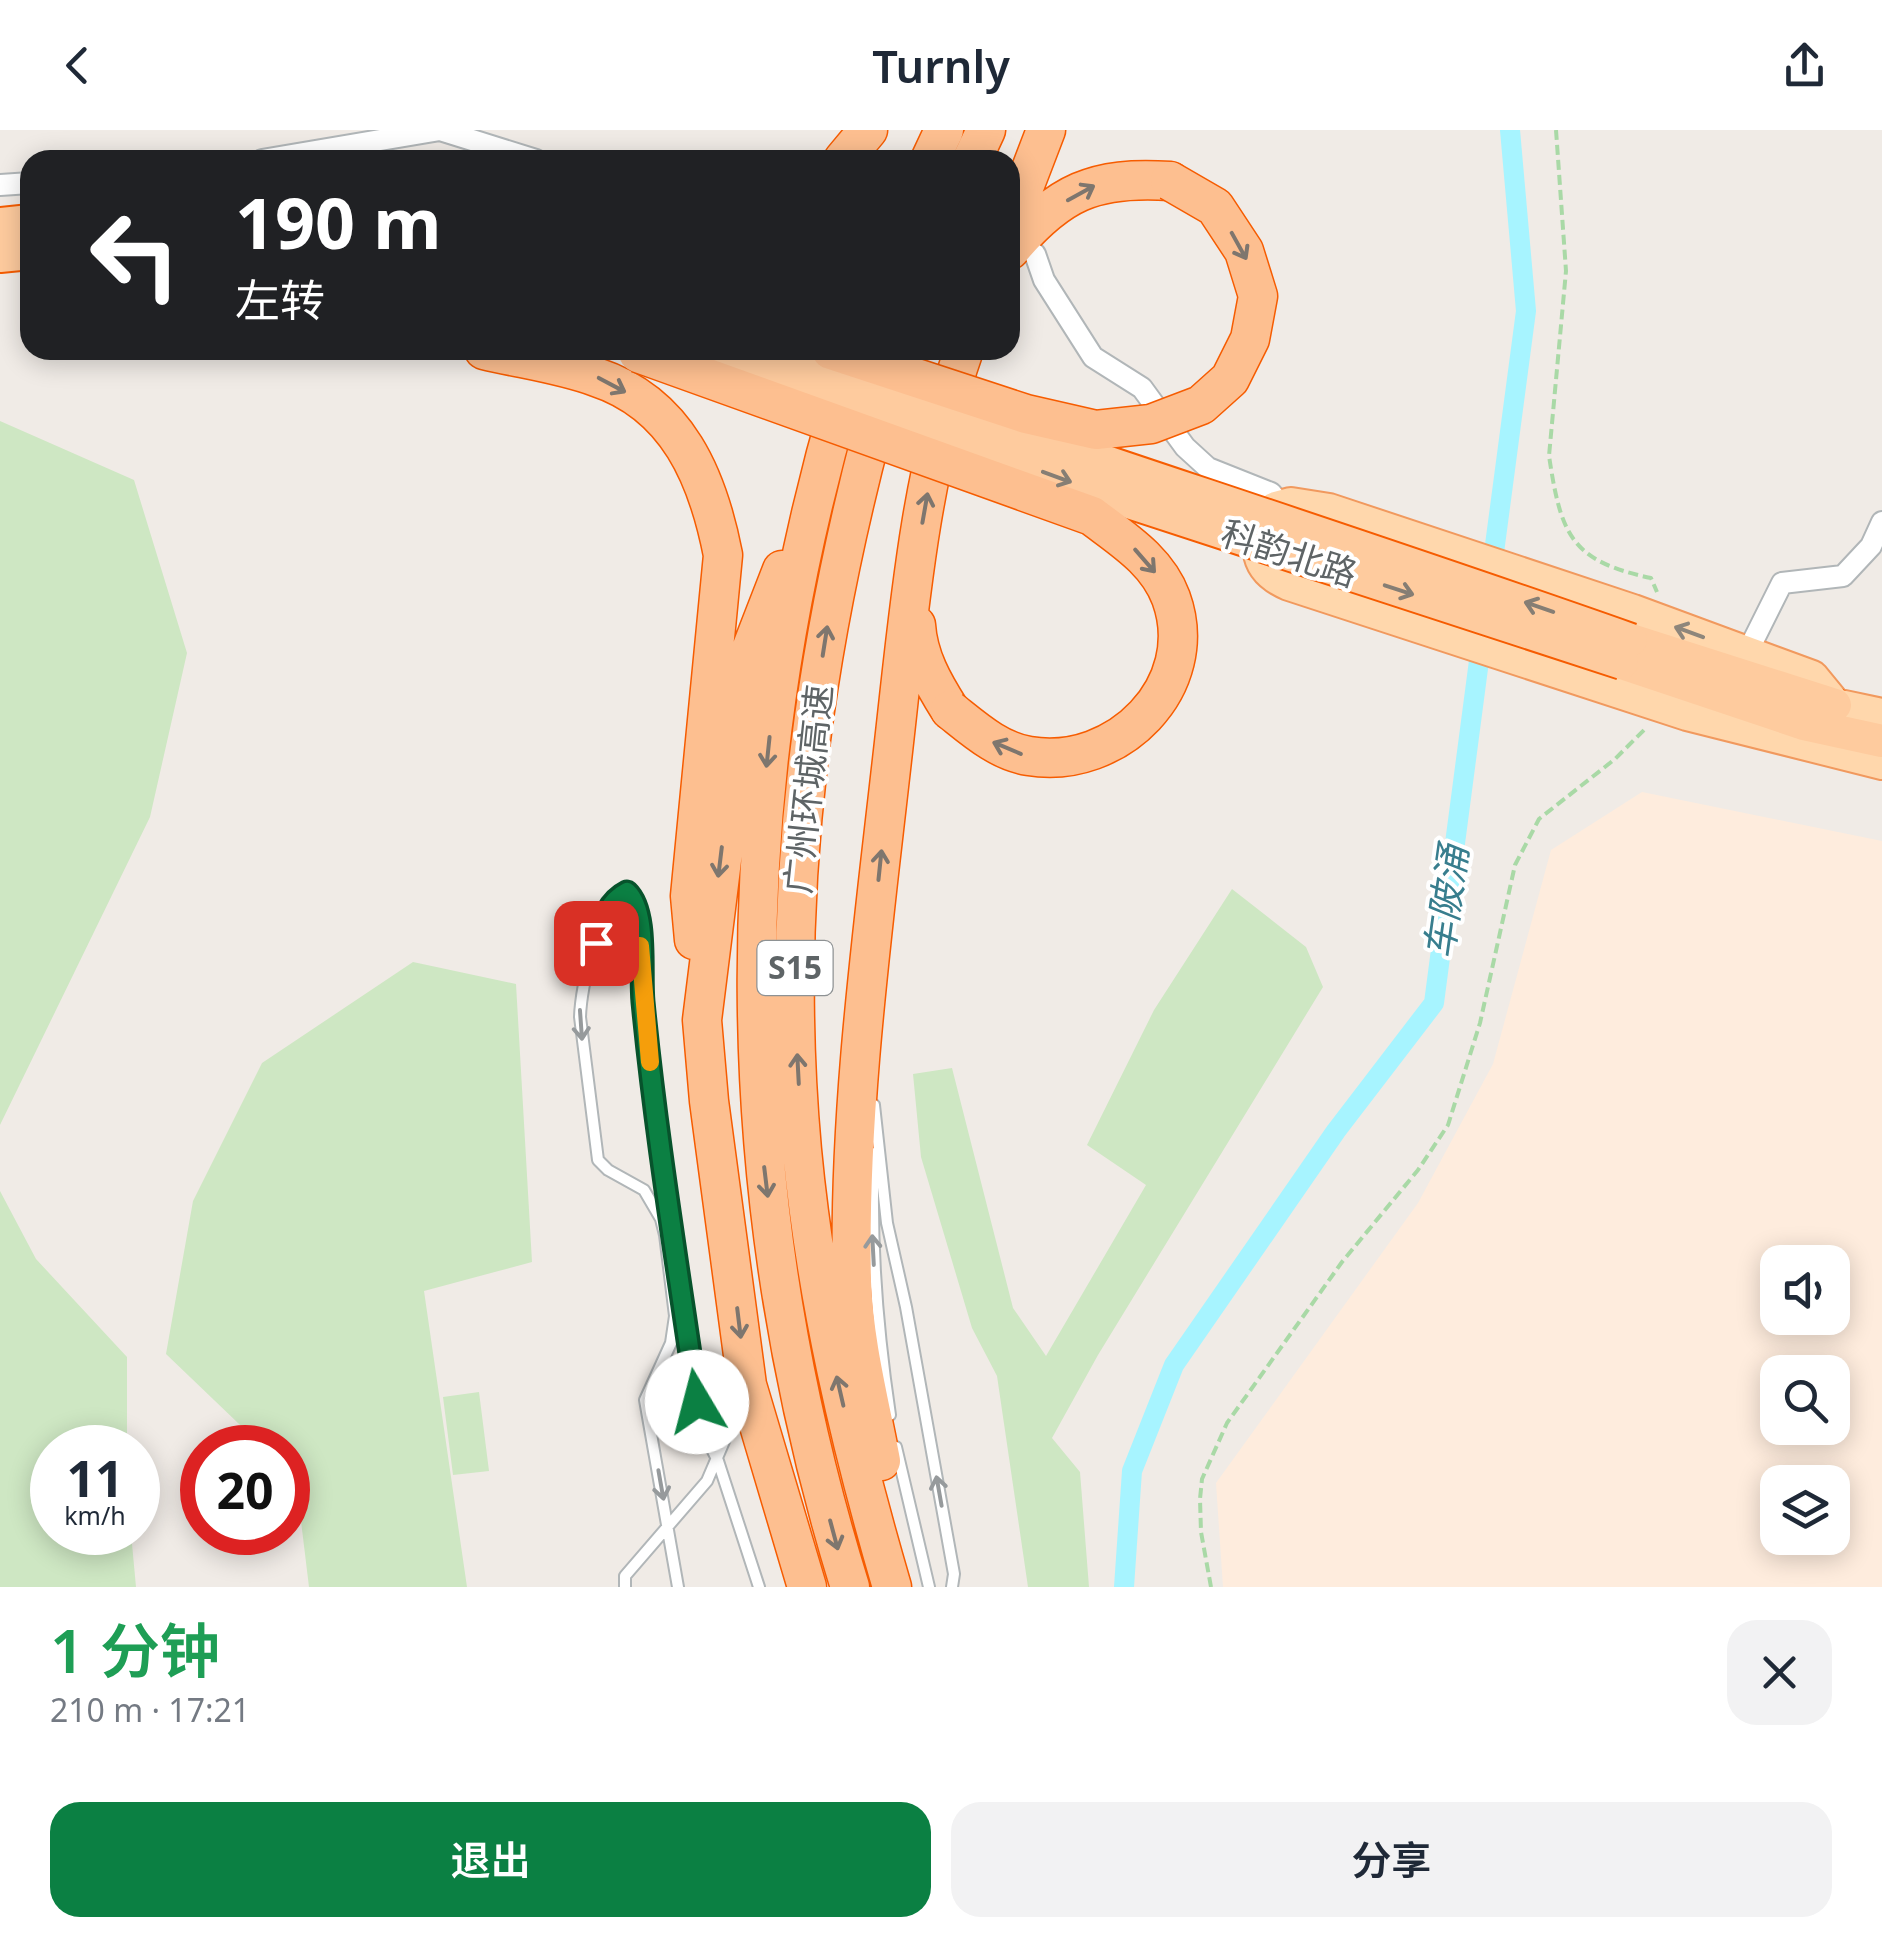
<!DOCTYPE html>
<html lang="zh">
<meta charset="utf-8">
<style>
body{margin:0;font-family:"Noto Sans","Noto Sans SC",sans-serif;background:#f2f2f3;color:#1f2937;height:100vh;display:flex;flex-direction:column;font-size:38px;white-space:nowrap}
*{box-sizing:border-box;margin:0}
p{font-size:32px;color:#747a83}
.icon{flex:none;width:55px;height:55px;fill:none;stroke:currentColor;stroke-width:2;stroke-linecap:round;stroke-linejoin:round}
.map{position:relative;height:1457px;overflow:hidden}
.panel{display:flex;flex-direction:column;background:#fff;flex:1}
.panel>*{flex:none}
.top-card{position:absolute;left:20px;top:20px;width:1000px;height:210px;border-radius:30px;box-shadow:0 5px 25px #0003;background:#202124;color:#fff;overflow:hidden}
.buttons{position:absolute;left:1760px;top:1115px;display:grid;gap:20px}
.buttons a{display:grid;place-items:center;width:90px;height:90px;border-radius:20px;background:#fff;box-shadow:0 5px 25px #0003;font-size:50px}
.speed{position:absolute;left:30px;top:1295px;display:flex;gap:20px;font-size:50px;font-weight:700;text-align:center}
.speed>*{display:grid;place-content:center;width:130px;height:130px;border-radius:50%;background:#fff;box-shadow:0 5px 25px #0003;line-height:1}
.speed small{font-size:25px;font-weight:400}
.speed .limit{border:15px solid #d22;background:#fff;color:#111}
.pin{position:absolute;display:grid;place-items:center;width:85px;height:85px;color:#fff;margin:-42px;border-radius:20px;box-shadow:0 5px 15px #0006}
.me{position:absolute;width:110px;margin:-55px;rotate:352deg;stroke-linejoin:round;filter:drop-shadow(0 0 8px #0008)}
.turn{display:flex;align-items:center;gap:35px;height:210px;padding:0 50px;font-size:45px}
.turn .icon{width:130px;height:130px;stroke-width:2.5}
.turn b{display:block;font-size:70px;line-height:85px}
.round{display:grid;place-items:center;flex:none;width:105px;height:105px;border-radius:30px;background:#f2f2f3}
.head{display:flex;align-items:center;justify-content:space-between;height:170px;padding:0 50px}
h1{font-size:60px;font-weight:600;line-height:75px;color:#1e9e55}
.primary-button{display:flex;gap:20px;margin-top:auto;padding:20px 50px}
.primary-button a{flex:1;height:115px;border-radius:30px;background:#0b8043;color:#fff;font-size:40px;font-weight:600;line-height:115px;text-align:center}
.primary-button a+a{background:#f2f2f3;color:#1f2937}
header{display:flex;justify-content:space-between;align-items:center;height:130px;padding:0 50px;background:#fff;font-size:45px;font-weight:600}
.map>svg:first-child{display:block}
.commercial{fill:#feecdd;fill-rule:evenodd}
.green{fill:#cee7c3}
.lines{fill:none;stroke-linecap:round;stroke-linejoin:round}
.canal{stroke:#a7f4ff;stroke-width:20}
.service-casing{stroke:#b1b6b8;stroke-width:14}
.minor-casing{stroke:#b1b6b8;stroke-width:24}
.primary-casing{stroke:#f1995e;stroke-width:36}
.trunk-casing{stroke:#f65c01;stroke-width:36}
.motorway-casing{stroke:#f65c01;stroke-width:41}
.path{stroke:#a9d9a6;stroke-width:4;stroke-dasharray:10 5;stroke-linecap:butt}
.service{stroke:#fff;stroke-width:10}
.minor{stroke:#fff;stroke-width:20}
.primary{stroke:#ffd7ac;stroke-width:32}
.trunk{stroke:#fecb9e;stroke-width:32}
.motorway{stroke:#fdbf90;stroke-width:38}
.trunk-bridge-casing{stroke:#f65c01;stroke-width:36;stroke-linecap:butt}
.motorway-bridge-casing{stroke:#f65c01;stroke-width:41;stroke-linecap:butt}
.trunk-bridge{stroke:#fecb9e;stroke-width:32}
.motorway-bridge{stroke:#fdbf90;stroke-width:38}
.oneway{stroke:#7e766e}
.oneway2{stroke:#867e74}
.oneway3{stroke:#8e867b}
.oneway4{stroke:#969a9c}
.route-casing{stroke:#07532c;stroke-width:25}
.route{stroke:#0b8043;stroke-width:18}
.slow{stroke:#f59e0b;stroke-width:18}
.labels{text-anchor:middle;stroke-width:8;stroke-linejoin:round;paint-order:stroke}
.shield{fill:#fff;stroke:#8e9294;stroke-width:2.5}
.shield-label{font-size:32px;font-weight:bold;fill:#5e6466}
.street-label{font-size:35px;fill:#5e6466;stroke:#fff}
.water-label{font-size:38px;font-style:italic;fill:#387e8e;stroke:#fff}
</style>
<header><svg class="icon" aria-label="back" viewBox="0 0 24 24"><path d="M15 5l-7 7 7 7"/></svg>Turnly<svg class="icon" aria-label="share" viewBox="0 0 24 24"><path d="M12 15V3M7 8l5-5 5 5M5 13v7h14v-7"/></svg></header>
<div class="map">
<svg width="1882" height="1457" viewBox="0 0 1882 1457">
<rect width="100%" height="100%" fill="#f0ebe6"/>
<!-- commercial -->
<path class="commercial" d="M1642,662l240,49v746h-659l-7,-104 202,-280 75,-139 58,-214zM1778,1132h54v56h-54zM1778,1242h54v56h-54zM1778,1352h54v56h-54z"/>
<!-- green -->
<path class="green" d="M0,291l134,59 53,173 -37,164 -150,308z
M1232,759l74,58 17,40 -225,368 -46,83 28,34 9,115h-61l-31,-211 -25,-48 -51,-171 -8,-83 39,-6 61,240 33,48 100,-171 -59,-40 67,-135z
M413,832l103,22 16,278 -108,29 43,296h-158l-13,-107 -8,-9v-23l-25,-1 -97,-93 27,-153 69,-138z
M0,1061l36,68 91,98v90l-75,1v84l79,1 5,54h-136z
M479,1262l10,79 -36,4 -10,-78z"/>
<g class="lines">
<!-- canal -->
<path class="canal" d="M1491,445l35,-264 -16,-181
M1124,1457l8,-116 42,-106 162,-234 98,-128 48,-365"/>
<defs>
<path id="service" d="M874,975l13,118 19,84 48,267 -2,13
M874,1023c-4,89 3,175 16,262
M896,1317l33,140
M625,1457v-11l82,-95 33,-77
M678,1457l-33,-187 26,-57 4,-27 -10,-81 -4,-16 -17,-29 -36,-20 -10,-10 -18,-143c1,-32 18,-110 47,-125 21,19 13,81 16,110 13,134 36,267 54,401l7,30 14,28 41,126"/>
<path id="minor" d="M262,30l178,-30 96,30
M0,55l30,-2
M1035,124l9,26 49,77 49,31 43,59 23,21 63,25 11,13
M1747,523l35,-70 61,-7 28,-30 11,-24"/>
<path id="primary" d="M1882,585l-47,-10 -23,-28 -179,-66 -304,-101 -38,-6 -15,4c-24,30 -24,60 13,76l398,130 195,49"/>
<path id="trunk" d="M0,94l30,-3
M0,126l30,-3
M1631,510l204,65
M1622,533l182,61 78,17"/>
<path id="motorway" d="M843,30l25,-30
M930,30l14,-30
M972,30l14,-30
M1010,94l36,-94
M1010,120c49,-58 84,-74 160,-69
M484,220c37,9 77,14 112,27 82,27 112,101 127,178l-33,341 4,44
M842,266c-116,395 -114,798 8,1191
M782,440l-35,90 -45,360 7,81 38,284 60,202
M916,495c2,32 17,58 34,85
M881,1331c-11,-58 -27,-119 -29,-179 -4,-170 21,-353 40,-522 16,-138 26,-279 72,-410
M892,1457c-42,-143 -76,-288 -90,-437 -25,-274 16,-538 93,-800"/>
</defs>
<!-- service casing -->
<use href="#service" class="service-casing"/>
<!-- minor casing -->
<use href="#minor" class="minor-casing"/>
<!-- primary casing -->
<use href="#primary" class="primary-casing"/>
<!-- trunk casing -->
<use href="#trunk" class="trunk-casing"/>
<!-- motorway casing -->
<use href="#motorway" class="motorway-casing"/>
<!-- path -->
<path class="path" d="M1556,0l10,141 -17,185c12,78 21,105 102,122l6,14
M1211,1457l-10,-55 -1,-33 2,-20 25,-56 115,-161 76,-92 30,-45 32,-102 35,-158 24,-46 76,-60 31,-31"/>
<!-- service -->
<use href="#service" class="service"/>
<!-- minor -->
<use href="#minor" class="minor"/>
<!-- primary -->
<use href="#primary" class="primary"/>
<!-- trunk -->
<use href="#trunk" class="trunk"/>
<!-- motorway -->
<use href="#motorway" class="motorway"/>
<defs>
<path id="trunk-bridge" d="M702,220l393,141 527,172
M779,220c283,100 569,190 852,290"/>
<path id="motorway-bridge" d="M831,220l195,64 70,16 55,-6 50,-19 29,-26 20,-40 8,-43 -14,-45 -29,-44 -45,-26
M638,223l454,163c30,23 65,44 79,82 32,88 -54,173 -142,158 -31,-5 -55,-27 -79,-46"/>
</defs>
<!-- trunk-bridge casing -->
<use href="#trunk-bridge" class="trunk-bridge-casing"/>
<!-- motorway-bridge casing -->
<use href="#motorway-bridge" class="motorway-bridge-casing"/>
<!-- trunk-bridge -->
<use href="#trunk-bridge" class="trunk-bridge"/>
<!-- motorway-bridge -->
<use href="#motorway-bridge" class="motorway-bridge"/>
</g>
<!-- one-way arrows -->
<defs><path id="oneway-shaft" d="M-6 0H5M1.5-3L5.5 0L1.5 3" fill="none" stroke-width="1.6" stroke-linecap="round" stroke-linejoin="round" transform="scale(2.5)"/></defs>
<g class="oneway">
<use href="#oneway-shaft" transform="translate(1081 63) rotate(-29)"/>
<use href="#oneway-shaft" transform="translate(1239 116) rotate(61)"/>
<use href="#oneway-shaft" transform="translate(612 255) rotate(28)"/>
<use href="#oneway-shaft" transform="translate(925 378) rotate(-80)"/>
<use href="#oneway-shaft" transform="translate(1145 431) rotate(49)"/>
<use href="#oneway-shaft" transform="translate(825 511) rotate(-81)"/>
<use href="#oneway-shaft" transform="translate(1007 618) rotate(-157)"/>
<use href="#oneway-shaft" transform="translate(768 622) rotate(96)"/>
<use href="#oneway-shaft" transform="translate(720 732) rotate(97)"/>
<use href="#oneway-shaft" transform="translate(880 735) rotate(-84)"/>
<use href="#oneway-shaft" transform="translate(798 939) rotate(-93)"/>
<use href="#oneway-shaft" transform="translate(766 1052) rotate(83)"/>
<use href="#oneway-shaft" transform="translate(739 1193) rotate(83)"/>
<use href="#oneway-shaft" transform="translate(840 1261) rotate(-103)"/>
<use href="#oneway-shaft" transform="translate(834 1405) rotate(75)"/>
</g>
<g class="oneway2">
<use href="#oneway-shaft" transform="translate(1057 347) rotate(20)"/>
<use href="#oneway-shaft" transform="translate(1399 460) rotate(18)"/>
<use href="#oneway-shaft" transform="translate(1539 477) rotate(-161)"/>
</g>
<use class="oneway3" href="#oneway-shaft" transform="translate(1689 502) rotate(-160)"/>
<g class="oneway4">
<use href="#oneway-shaft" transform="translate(581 895) rotate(86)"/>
<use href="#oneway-shaft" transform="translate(873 1120) rotate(-93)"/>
<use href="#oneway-shaft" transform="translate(661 1355) rotate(80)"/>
<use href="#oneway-shaft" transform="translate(939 1361) rotate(-100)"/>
</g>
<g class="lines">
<defs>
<path id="route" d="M596,813c6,-20 11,-41 31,-51 21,20 13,81 16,110 13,134 35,267 54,400"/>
</defs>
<!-- route casing -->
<use href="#route" class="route-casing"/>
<!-- route -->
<use href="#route" class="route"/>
<!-- slow -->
<path class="slow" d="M640,816l10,116"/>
</g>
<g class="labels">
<!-- shield labels -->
<rect class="shield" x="757.5" y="811" width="75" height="54" rx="8"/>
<g class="shield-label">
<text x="795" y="849">S15</text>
</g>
<!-- street labels -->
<g class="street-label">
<text transform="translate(1289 424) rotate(18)" y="12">科韵北路</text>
<text transform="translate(809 659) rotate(-84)" y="12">广州环城高速</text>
</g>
<!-- water labels -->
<g class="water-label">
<text transform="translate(1447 772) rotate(-82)" y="13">车陂涌</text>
</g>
</g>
</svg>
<div class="buttons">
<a><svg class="icon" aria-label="sound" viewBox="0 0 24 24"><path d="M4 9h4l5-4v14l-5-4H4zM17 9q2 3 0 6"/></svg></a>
<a><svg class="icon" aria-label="search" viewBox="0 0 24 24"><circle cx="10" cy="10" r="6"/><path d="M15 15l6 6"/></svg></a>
<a><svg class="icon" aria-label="layers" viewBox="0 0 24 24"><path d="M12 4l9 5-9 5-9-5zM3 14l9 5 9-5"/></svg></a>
</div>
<div class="speed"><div>11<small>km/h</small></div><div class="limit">20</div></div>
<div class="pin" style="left:596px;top:813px;background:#d93025"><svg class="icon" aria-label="arrive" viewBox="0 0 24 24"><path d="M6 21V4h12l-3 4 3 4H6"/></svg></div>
<svg class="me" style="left:697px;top:1272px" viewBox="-20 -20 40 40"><circle r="19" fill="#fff"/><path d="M0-13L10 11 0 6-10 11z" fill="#0b8043"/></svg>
<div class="top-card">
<div class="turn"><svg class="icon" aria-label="left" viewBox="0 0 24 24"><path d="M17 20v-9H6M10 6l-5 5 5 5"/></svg><div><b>190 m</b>左转</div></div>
</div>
</div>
<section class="panel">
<div class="head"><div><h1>1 分钟</h1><p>210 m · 17:21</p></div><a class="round"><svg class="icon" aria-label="close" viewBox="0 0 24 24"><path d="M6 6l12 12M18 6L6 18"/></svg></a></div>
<div class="primary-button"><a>退出</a><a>分享</a></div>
</section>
